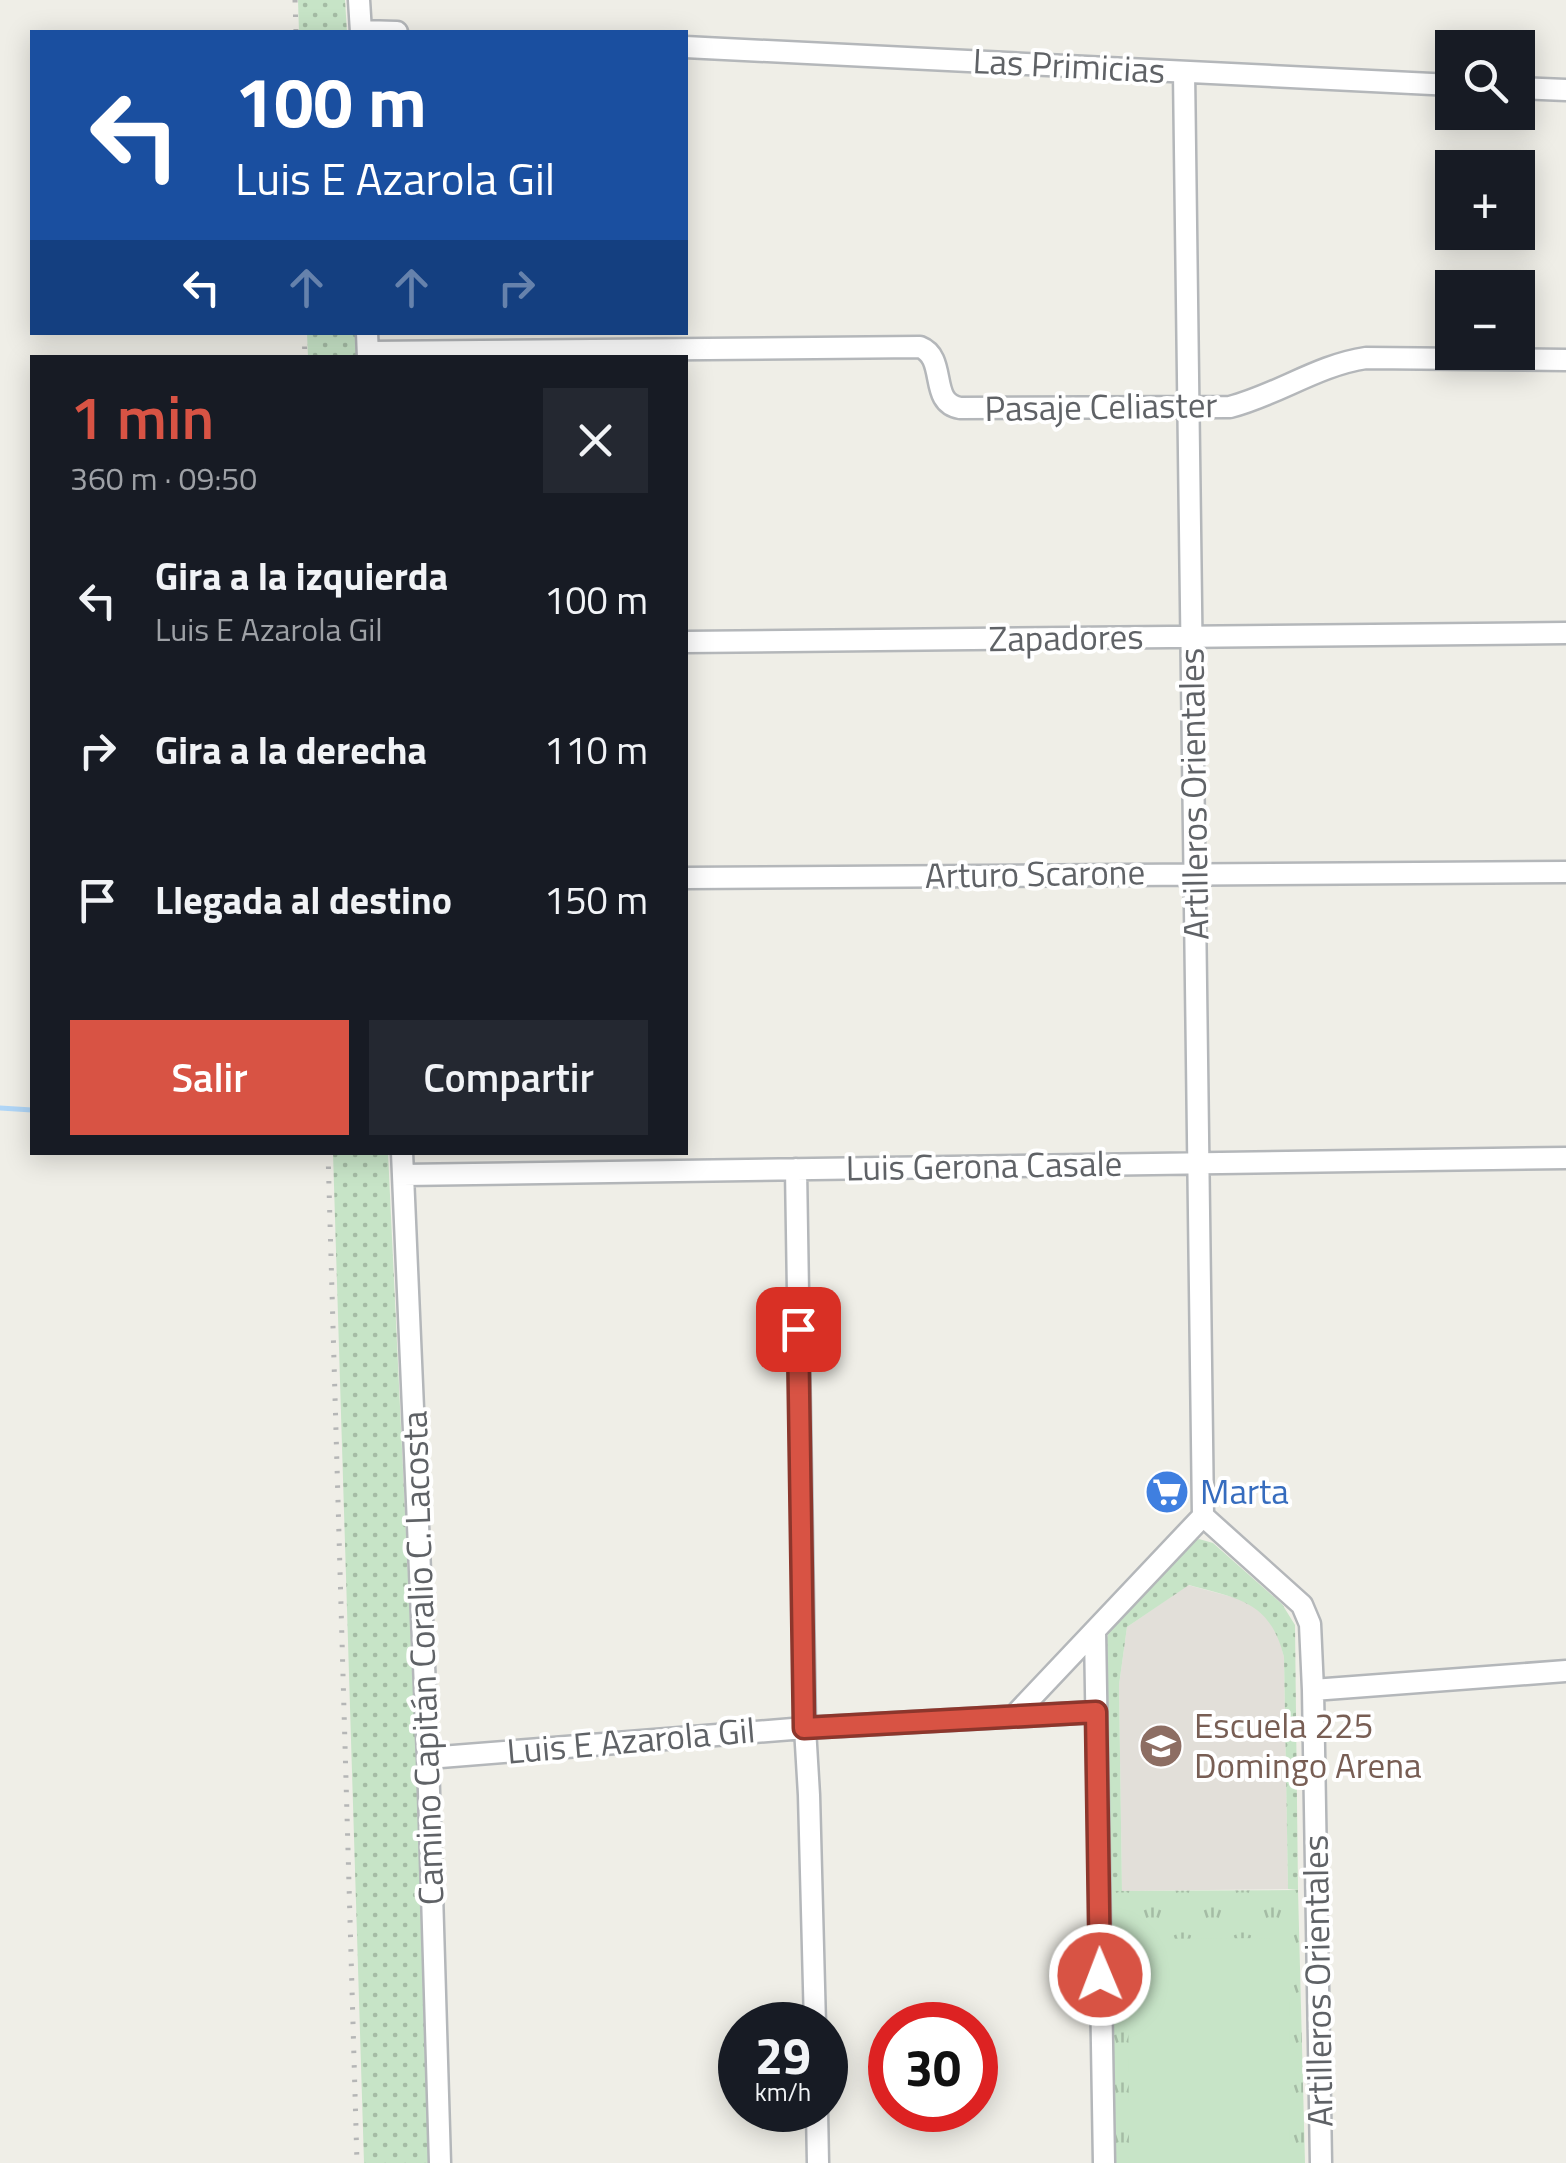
<!DOCTYPE html>
<html lang="es">
<meta charset="utf-8">
<style>
body{margin:0;font-family:"Titillium Web",sans-serif;background:#242831;color:#f1f3f6;height:100vh;display:flex;flex-direction:column;font-size:38px;white-space:nowrap}
*{box-sizing:border-box;margin:0}
p{font-size:32px;color:#9ea1a6}
.icon{flex:none;width:55px;height:55px;fill:none;stroke:currentColor;stroke-width:2;stroke-linecap:round;stroke-linejoin:round}
.map{position:relative;flex:1;overflow:hidden}
.side{position:absolute;left:30px;top:355px;width:658px;height:800px;display:flex;flex-direction:column;background:#171b24;border-radius:0px;box-shadow:0 5px 25px #0003}
.side>*{flex:none}
.top-card{position:absolute;left:30px;top:30px;width:658px;height:305px;border-radius:0px;box-shadow:0 5px 25px #0003;background:#1a4fa0;color:#fff;overflow:hidden}
.controls{position:absolute;left:1435px;top:30px;display:grid;gap:20px}
.controls a{display:grid;place-items:center;width:100px;height:100px;border-radius:0px;background:#171b24;box-shadow:0 5px 25px #0003;font-size:50px}
.speed{position:absolute;left:718px;top:2002px;display:flex;gap:20px;font-size:50px;font-weight:700;text-align:center}
.speed>*{display:grid;place-content:center;width:130px;height:130px;border-radius:50%;background:#171b24;box-shadow:0 5px 25px #0003;line-height:1}
.speed small{font-size:25px;font-weight:400}
.speed .limit{border:15px solid #d22;background:#fff;color:#111}
.pin{position:absolute;display:grid;place-items:center;width:85px;height:85px;color:#fff;margin:-42px;border-radius:20px;box-shadow:0 5px 15px #0006}
.me{position:absolute;width:110px;margin:-55px;rotate:359deg;stroke-linejoin:round;filter:drop-shadow(0 0 8px #0008)}
.turn{display:flex;align-items:center;gap:35px;height:210px;padding:0 40px;font-size:45px}
.turn .icon{width:130px;height:130px;stroke-width:2.5}
.turn b{display:block;font-size:70px;line-height:85px}
.lanes{display:flex;align-items:center;height:95px;padding:0 40px;background:#0003;justify-content:center;gap:50px;direction:ltr}
.lanes .off{opacity:.35}
.round{display:grid;place-items:center;flex:none;width:105px;height:105px;border-radius:0px;background:#242831}
.headline{display:flex;align-items:center;justify-content:space-between;height:170px;padding:0 40px}
h1{font-size:60px;font-weight:600;line-height:75px;color:#d85344}
.cta{display:flex;gap:20px;margin-top:auto;padding:20px 40px}
.cta a{flex:1;height:115px;border-radius:0px;background:#d85344;color:#fff;font-size:40px;font-weight:600;line-height:115px;text-align:center}
.cta a+a{background:#242831;color:#f1f3f6}
ul{padding:0;list-style:none}
li{display:flex;align-items:center;gap:30px;height:150px;padding:0 40px}
li div{flex:1}
li b{display:block;font-size:38px}
li em{font-style:normal}
.map>svg:first-child{display:block}
.education{fill:#e2dfd9}
.grass{fill:url(#grass-dots)}
.park{fill:url(#park-tufts)}
.garden{fill:#c7e4c7}
.lines{fill:none;stroke-linecap:round;stroke-linejoin:round}
.stream{stroke:#b0d6f7;stroke-width:5}
.street-casing{stroke:#b4b7ba;stroke-width:25}
.street{stroke:#fff;stroke-width:20}
.rail{stroke:#b5b6b6;stroke-width:5;stroke-dasharray:2.5 12;stroke-linecap:butt}
.route-casing{stroke:#8c362c;stroke-width:25}
.route{stroke:#d85344;stroke-width:18}
.labels{text-anchor:middle;stroke-width:8;stroke-linejoin:round;paint-order:stroke}
.street-label{font-size:35px;fill:#5f6266;stroke:#fff}
.shop-label{font-size:35px;fill:#366cbe;stroke:#fff;text-anchor:start}
.education-label{font-size:35px;fill:#785e54;stroke:#fff;text-anchor:start}
</style>
<div class="map">
<svg width="1566" height="2163" viewBox="0 0 1566 2163">
<defs>
<pattern id="grass-dots" width="8" height="8" patternUnits="userSpaceOnUse" patternTransform="scale(2.5)"><rect width="8" height="8" fill="#c7e4c7"/><path d="M2 2h.1M6 6h.1" fill="none" stroke="#a5bca5" stroke-width="1.8" stroke-linecap="round"/></pattern>
<pattern id="park-tufts" width="24" height="20" patternUnits="userSpaceOnUse" patternTransform="scale(2.5)"><rect width="24" height="20" fill="#c7e4c7"/><path d="M3 7l-1-3M5 7V3M7 7l1-3M15 17l-1-3M17 17v-4M19 17l1-3" fill="none" stroke="#a5bca5"/></pattern>
</defs>
<rect width="100%" height="100%" fill="#efeee7"/>
<!-- education -->
<path class="education" d="M1188,1585l59,16 19,15 12,18 6,23 4,232 -166,2 -3,-206 8,-58z"/>
<!-- grass -->
<path class="grass" d="M298,0h47l2,32h-48z
M307,333h54l1,24h-54z
M333,1153h55l37,782 6,228h-67z
M1199,1539l14,4 69,61 13,21 3,265 -10,-1 -4,-232c-14,-56 -45,-58 -95,-72l-62,42 -8,58 3,207 -16,-1 -1,-247 4,-12 78,-88z"/>
<!-- park -->
<path class="park" d="M1298,1890l7,273h-194l-5,-272z"/>
<!-- garden -->
<path class="garden" d="M1289,1938l1,225h-161l-1,-224z"/>
<g class="lines">
<!-- stream -->
<path class="stream" d="M0,1108l32,2"/>
<defs>
<path id="street" d="M359,0l2,32
M361,31l36,1
M685,47l767,38
M1184,72l19,1444
M1518,88l48,2
M367,332l1,26
M368,352l552,-5c28,11 8,56 40,61l270,-1c47,-12 88,-42 136,-49l200,2
M685,642l881,-9
M685,878l881,-6
M402,1152l26,606 12,405
M796,1169l9,559 4,67 6,230
M403,1175l1163,-17
M1095,1631l9,532
M1313,1690l253,-19
M1014,1716l189,-200 99,89 8,19 3,66 8,473
M428,1758l377,-30 291,-16
M817,2110l1,53"/>
</defs>
<!-- street casing -->
<use href="#street" class="street-casing"/>
<!-- street -->
<use href="#street" class="street"/>
<!-- rail -->
<path class="rail" d="M295,0l1,32
M304,332l1,26
M328,1152l29,1011"/>
</g>
<g class="lines">
<defs>
<path id="route" d="M798,1329l6,399 292,-16 4,263"/>
</defs>
<!-- route casing -->
<use href="#route" class="route-casing"/>
<!-- route -->
<use href="#route" class="route"/>
</g>
<!-- icons -->
<defs>
<symbol id="supermarket-disc" viewBox="-11 -11 22 22"><circle r="9.5" fill="#3f7fe0" stroke="#fff"/><path d="M-6-5.5h2.5l.6 2H6L4.5 2H-2.5L-4.4-4H-6ZM-1.5 3.2a1.3 1.3 0 1 0 .1 0ZM3 3.2a1.3 1.3 0 1 0 .1 0Z" fill="#fff"/></symbol>
<symbol id="school-disc" viewBox="-11 -11 22 22"><circle r="9.5" fill="#8d6e63" stroke="#fff"/><path d="M0-5L7-2L0 1L-7-2ZM-4 1L0 2.5L4 1V4Q0 6-4 4Z" fill="#fff"/></symbol>
</defs>
<g fill-rule="evenodd">
<use href="#supermarket-disc" x="1142" y="1467" width="50" height="50"/>
<use href="#school-disc" x="1136" y="1721" width="50" height="50"/>
</g>
<g class="labels">
<!-- street labels -->
<g class="street-label">
<text transform="translate(1069 66) rotate(3)" y="12">Las Primicias</text>
<text transform="translate(1101 407) rotate(-1)" y="12">Pasaje Celiaster</text>
<text transform="translate(1066 638) rotate(-1)" y="12">Zapadores</text>
<text transform="translate(1194 794) rotate(-91)" y="12">Artilleros Orientales</text>
<text transform="translate(1035 874) rotate(-1)" y="12">Arturo Scarone</text>
<text transform="translate(984 1166) rotate(-1)" y="12">Luis Gerona Casale</text>
<text transform="translate(423 1658) rotate(-92)" y="12">Camino Capitán Coralio C. Lacosta</text>
<text transform="translate(631 1741) rotate(-5)" y="12">Luis E Azarola Gil</text>
<text transform="translate(1318 1981) rotate(-91)" y="12">Artilleros Orientales</text>
</g>
<!-- shop labels -->
<g class="shop-label">
<text x="1200" y="1504">Marta</text>
</g>
<!-- education labels -->
<g class="education-label">
<text x="1194" y="1738">Escuela 225<tspan x="1194" dy="40">Domingo Arena</tspan></text>
</g>
</g>
</svg>
<div class="controls">
<a><svg class="icon" aria-label="search" viewBox="0 0 24 24"><circle cx="10" cy="10" r="6"/><path d="M15 15l6 6"/></svg></a>
<a>+</a>
<a>−</a>
</div>
<div class="speed"><div>29<small>km/h</small></div><div class="limit">30</div></div>
<div class="pin" style="left:798px;top:1329px;background:#d93025"><svg class="icon" aria-label="arrive" viewBox="0 0 24 24"><path d="M6 21V4h12l-3 4 3 4H6"/></svg></div>
<svg class="me" style="left:1100px;top:1975px" viewBox="-20 -20 40 40"><circle r="17" fill="#d85344" stroke="#fff" stroke-width="3"/><path d="M0-11L8 9 0 5-8 9z" fill="#fff"/></svg>
<div class="top-card">
<div class="turn"><svg class="icon" aria-label="left" viewBox="0 0 24 24"><path d="M17 20v-9H6M10 6l-5 5 5 5"/></svg><div><b>100 m</b>Luis E Azarola Gil</div></div>
<div class="lanes"><svg class="icon" aria-label="left" viewBox="0 0 24 24"><path d="M17 20v-9H6M10 6l-5 5 5 5"/></svg><svg class="icon off" aria-label="ahead" viewBox="0 0 24 24"><path d="M12 20V5M6 11l6-6 6 6"/></svg><svg class="icon off" aria-label="ahead" viewBox="0 0 24 24"><path d="M12 20V5M6 11l6-6 6 6"/></svg><svg class="icon off" aria-label="right" viewBox="0 0 24 24"><path d="M7 20v-9h11M14 6l5 5-5 5"/></svg></div>
</div>
<section class="side">
<div class="headline"><div><h1>1 min</h1><p>360 m · 09:50</p></div><a class="round"><svg class="icon" aria-label="close" viewBox="0 0 24 24"><path d="M6 6l12 12M18 6L6 18"/></svg></a></div>
<ul>
<li><svg class="icon" aria-label="left" viewBox="0 0 24 24"><path d="M17 20v-9H6M10 6l-5 5 5 5"/></svg><div><b>Gira a la izquierda</b><p>Luis E Azarola Gil</p></div><em>100 m</em></li>
<li><svg class="icon" aria-label="right" viewBox="0 0 24 24"><path d="M7 20v-9h11M14 6l5 5-5 5"/></svg><div><b>Gira a la derecha</b></div><em>110 m</em></li>
<li><svg class="icon" aria-label="arrive" viewBox="0 0 24 24"><path d="M6 21V4h12l-3 4 3 4H6"/></svg><div><b>Llegada al destino</b></div><em>150 m</em></li>
</ul>
<div class="cta"><a>Salir</a><a>Compartir</a></div>
</section>
</div>
